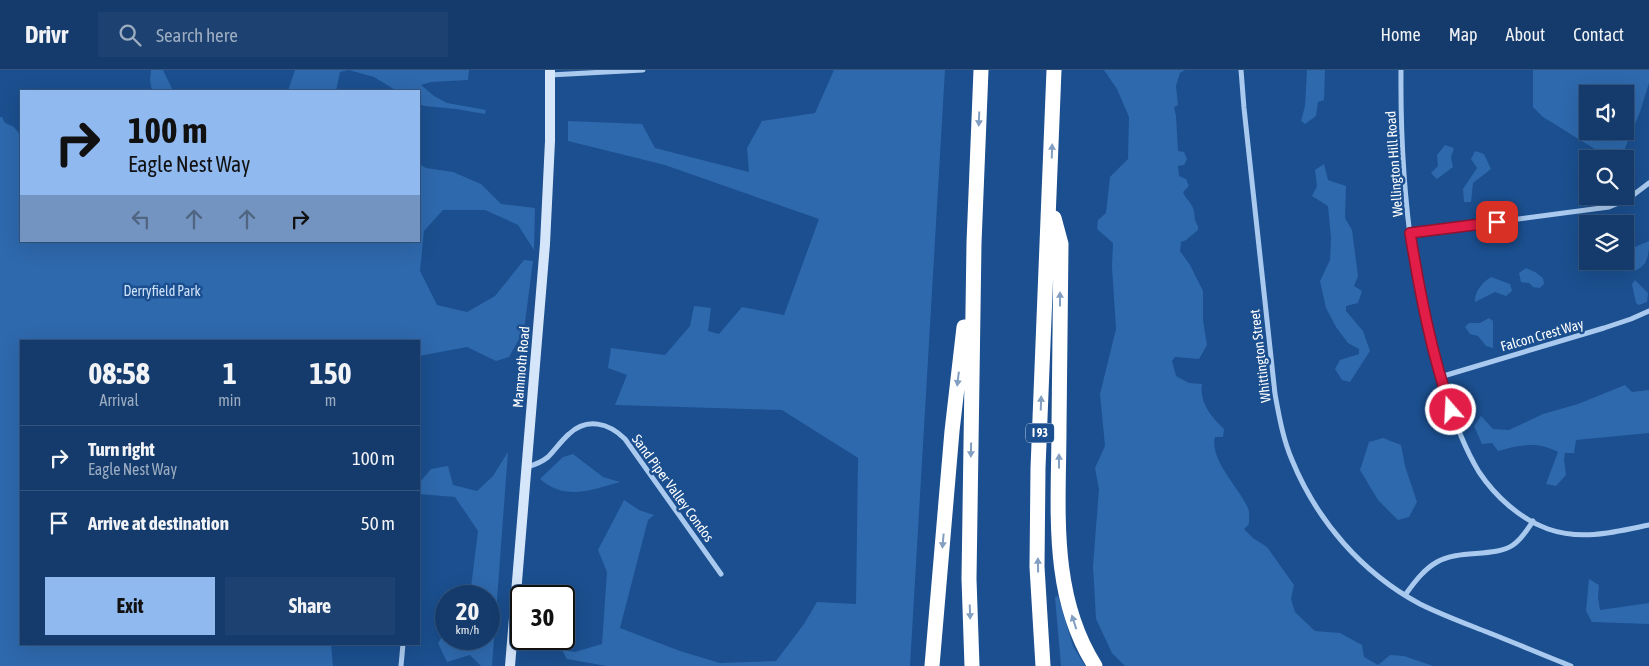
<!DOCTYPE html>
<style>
body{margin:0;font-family:"Asap Condensed",sans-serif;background:#1d4271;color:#f1f3f6;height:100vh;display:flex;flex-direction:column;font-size:19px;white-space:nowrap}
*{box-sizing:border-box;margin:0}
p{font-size:16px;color:#9dadc1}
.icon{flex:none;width:28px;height:28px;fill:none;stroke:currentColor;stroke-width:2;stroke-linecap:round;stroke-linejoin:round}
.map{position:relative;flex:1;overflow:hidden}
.side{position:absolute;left:20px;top:270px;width:400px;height:305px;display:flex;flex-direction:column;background:#143b6b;border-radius:0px;box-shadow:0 5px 20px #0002,0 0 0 1px #33557e}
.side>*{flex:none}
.top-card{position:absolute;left:20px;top:20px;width:400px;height:152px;border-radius:0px;box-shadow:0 5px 20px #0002,0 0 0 1px #33557e;background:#90b9f0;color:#111;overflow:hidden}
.controls{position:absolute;left:1579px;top:15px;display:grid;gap:10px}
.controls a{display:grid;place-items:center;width:55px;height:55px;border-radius:0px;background:#143b6b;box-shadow:0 5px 20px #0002,0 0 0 1px #33557e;font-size:25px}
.speed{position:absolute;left:435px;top:515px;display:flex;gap:10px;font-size:25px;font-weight:700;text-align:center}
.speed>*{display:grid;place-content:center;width:65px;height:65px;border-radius:50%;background:#143b6b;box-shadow:0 5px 20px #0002,0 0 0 1px #33557e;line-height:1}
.speed small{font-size:12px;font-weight:400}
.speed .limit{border:2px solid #111;border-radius:8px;background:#fff;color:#111}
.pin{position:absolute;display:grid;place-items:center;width:42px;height:42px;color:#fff;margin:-21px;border-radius:10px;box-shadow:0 2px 8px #0006}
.me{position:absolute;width:55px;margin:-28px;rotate:341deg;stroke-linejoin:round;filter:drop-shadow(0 0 4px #0008)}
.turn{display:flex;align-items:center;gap:18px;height:105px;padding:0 25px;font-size:22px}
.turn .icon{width:65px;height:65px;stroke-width:2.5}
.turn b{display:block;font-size:35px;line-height:42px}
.lanes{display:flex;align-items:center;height:48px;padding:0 25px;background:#0003;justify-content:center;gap:25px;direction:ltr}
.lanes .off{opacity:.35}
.eta{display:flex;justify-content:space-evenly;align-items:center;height:85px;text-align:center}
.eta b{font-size:30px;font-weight:700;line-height:35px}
.button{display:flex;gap:10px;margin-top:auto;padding:10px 25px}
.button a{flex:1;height:58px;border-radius:0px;background:#90b9f0;color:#111;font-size:20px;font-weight:700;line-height:58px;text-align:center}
.button a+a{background:#1d4271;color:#f1f3f6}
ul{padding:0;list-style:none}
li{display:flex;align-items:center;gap:15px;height:65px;padding:0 25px;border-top:1px solid #33557e}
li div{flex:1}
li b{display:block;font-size:19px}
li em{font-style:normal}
header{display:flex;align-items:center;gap:30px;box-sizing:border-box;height:70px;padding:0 25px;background:#143b6b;border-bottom:1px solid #33557e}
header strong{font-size:24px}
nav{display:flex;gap:28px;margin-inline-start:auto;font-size:18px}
.search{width:350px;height:45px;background:#1d4271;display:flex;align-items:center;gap:12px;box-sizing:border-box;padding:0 18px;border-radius:0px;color:#9dadc1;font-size:19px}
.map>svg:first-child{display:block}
.green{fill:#2e69ad;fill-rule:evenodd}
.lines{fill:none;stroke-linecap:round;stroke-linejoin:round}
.street{stroke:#a9c9ee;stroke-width:5}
.secondary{stroke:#d6e6fa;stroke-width:10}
.highway{stroke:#fff;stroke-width:15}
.oneway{fill:#829ec1}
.route-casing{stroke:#92132f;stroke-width:12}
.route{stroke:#e11d48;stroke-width:9}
.labels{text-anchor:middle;stroke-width:5;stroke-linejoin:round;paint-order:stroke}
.shield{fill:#1b4f8f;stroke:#bbcadd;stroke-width:1}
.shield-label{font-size:12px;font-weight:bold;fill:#fff}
.street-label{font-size:14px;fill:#fff;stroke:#1b4f8f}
.park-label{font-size:14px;fill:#cfe3fa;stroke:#1b4f8f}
</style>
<header>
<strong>Drivr</strong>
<div class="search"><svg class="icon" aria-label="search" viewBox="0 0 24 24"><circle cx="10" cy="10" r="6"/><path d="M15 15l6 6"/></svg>Search here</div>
<nav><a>Home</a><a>Map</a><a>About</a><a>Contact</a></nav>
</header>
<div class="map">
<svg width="1649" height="596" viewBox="0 0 1649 596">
<rect width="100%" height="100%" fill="#1b4f8f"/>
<!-- green -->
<path class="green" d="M151,0h12l10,21h-21l-2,-11z
M295,0h53l-8,2 -4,19h-48z
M349,0h120l-1,10 -37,2 -10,3 13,11 13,7 39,7 -1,4 -29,-5 -32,-3 -5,-2v-13h-22l-23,-14z
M834,0h111l-35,596h-303l-40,-7 -5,-9 13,2 27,-8 5,-72 -9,-22 26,-50 15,10 15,5 -6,5 -28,108 60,23 40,12 56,-2 28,-37 13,-22 39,2 2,-146 -76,-48 -167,-5 12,-30 -19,-7 3,-20 54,7 25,-29 4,-20 17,2 -3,23 11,3 23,-27 42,8 35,-96 -154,-54 -97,-24v-20l74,3 13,24 94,24 -2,-24 15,-27 53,-8z
M1104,0h81l-5,3 -4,13 2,19 -4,2 2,9 2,35 6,1 3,7 -3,6 -6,1 1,10 7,3 3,7 -6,6c2,6 7,9 9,14 4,7 1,14 6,20v4l-12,10 -5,2 -1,9 10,14 13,26v29l4,25 -8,14 -24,-2 -3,4 4,15 13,7 13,1c-3,18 9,33 22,45l-1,8h-8c-6,22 24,51 33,71 2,5 1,11 1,16l-5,5 9,9 14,9 27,38 -3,14 4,13 20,19 25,2 22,12 2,12 14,8 12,-10 14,1 29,10h-308l-13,-13 -16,-34 -3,-53 6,-77 -4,-21 10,-22 -5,-52 16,-65 -4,-62 1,-24 -16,-14 1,-9 8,-7 4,-36 18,-18 1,-42 -12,-28z
M1307,0h18l-1,30 -6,2 -2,14 -11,8 -4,-3 4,-15z
M1533,0h116v13l-9,29 -17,41 -7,6h-5l-68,-42 -10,-10zM1588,24h37v37h-37z
M0,47h2l3,6 9,4 7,9v105h398v-77l7,4 27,4 28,12 20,20 34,4 -1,42 -16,-25 -33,-15h-42l-19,21 -4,40 17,34 30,7 28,-16 29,-36 9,1 -9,69 -15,27 -13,4 -29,-14 -48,9v-15h-398v303h310l2,22h-333z
M1445,75l9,3 -3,9 2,10 -16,12 -6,-6 7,-7 -1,-11z
M1475,81l9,3 7,15 -18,14 -2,19h-7l-1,-13 14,-21 -6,-9z
M1324,94l4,16 18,6 -1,32 7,12 6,46 -4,10 8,5 -4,12 -12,3v5l17,20 7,20 -20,31 -8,-2 -7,-11 5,-9 19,-6v-5l-11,-6 -12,-16 -10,-19 -6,-27 10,-21 1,-22 -3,-32 -16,-10 5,-10 -2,-16z
M1649,171c0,14 -1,25 -15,30l-3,-2 4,-10 -6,-6 1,-4z
M1526,198l9,4 8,6 1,6 -4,4 -7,-1 -4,-4 -8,-1 -2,-9z
M1491,207l19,7 2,7 -6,5 -11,-4 -20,10c-1,-10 8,-20 16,-25z
M1635,210l13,13 -1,9 -8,3 -3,-2 -4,-19z
M1489,248l4,3v27l-7,-2 -8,-10 -8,-2 -5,-7 4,-4h11z
M1625,315l7,7 17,-2v43l-73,7 -2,13h-9l-1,6 2,16 -10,11 -10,-2 12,-32c-22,-11 -37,-7 -60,-1l-6,-8 -10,1 -8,-18 7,-10 12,13 16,1 34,-16 35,-10z
M1383,368l18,7 4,21 12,36 -8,15 -11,3 -20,-20 -18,-30 9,-28z
M508,382l-16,214h-11l-11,-11 -23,7 -9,-19 8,-12v8h43v-43h-35l1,-4 16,-5 7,-56 -23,-34 -36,-3v-13l1,1 11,-13 17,-3 5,19 24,6 16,-15z
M573,384l30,23 17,5c-29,8 -55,19 -80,-3l23,-22z
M1589,509l10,6 -1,13 2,12 49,-7v21l-57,-2 -6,-11z
M1058,526l15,50 12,20h-24l-6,-69z"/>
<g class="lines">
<!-- street -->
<path class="street" d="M1241,0l3,38 31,286c4,22 8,45 17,66 25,61 70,113 128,144 22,11 44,19 67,28 28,11 56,23 84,34
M1401,0c-1,110 10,225 46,329 9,25 18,50 32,73 16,24 41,47 69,57 34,12 67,3 101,-4
M550,5l93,-5
M1411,163l198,-26 19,-8 21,-16
M1440,307l164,-49 27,-9 18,-8
M527,397c7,-2 15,-5 21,-10 7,-7 13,-16 21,-23 18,-17 40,-11 56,5l96,135
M1405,525c9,-12 18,-25 32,-33 22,-13 57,-4 76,-17 9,-6 14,-15 20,-24
M401,596l2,-22"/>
<!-- secondary -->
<path class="secondary" d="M510,596l35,-422 5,-103v-71"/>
<!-- highway -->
<path class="highway" d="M1054,148l7,26c-1,61 -1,121 -2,182 0,81 -10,168 36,240
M932,596l20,-235 12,-104
M972,596l-3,-87 5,-336 7,-173
M1043,596l-6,-99 1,-99 16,-398"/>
</g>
<!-- one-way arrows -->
<defs><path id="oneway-solid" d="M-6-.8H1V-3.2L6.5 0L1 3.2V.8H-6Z" transform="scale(1.25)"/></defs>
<g class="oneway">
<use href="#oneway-solid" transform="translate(979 49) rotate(92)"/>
<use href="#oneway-solid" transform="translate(1052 81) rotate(-88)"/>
<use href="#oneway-solid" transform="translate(1060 229) rotate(-90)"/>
<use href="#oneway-solid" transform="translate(958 309) rotate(97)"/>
<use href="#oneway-solid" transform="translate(1041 333) rotate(-88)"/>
<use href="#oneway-solid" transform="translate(971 380) rotate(91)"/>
<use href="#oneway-solid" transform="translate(1059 391) rotate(-90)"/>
<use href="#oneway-solid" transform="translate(943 471) rotate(95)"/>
<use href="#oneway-solid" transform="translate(1038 495) rotate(-91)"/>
<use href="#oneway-solid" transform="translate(970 542) rotate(88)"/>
<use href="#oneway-solid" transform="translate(1074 552) rotate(-108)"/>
</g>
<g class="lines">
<defs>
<path id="route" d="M1451,340c-20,-58 -31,-117 -41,-177l87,-11"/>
</defs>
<!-- route casing -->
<use href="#route" class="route-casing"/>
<!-- route -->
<use href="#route" class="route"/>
</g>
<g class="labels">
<!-- shield labels -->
<rect class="shield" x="1026" y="353.5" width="28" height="19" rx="4"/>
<g class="shield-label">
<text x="1040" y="367">I 93</text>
</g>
<!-- street labels -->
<g class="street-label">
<text transform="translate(1394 94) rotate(-94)" y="5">Wellington Hill Road</text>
<text transform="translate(1542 265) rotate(-16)" y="5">Falcon Crest Way</text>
<text transform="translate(1260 286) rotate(-97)" y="5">Whittington Street</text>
<text transform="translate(521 297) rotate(-85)" y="5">Mammoth Road</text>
<text transform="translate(673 418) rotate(54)" y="5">Sand Piper Valley Condos</text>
</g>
<!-- park labels -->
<g class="park-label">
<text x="162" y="226">Derryfield Park</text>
</g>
</g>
</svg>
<div class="controls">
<a><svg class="icon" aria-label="sound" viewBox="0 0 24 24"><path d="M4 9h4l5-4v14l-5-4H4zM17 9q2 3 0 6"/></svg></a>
<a><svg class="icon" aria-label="search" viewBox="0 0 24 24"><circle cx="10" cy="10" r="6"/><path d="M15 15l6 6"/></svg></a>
<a><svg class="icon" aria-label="layers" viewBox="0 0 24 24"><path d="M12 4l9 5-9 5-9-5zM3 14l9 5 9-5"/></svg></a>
</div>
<div class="speed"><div>20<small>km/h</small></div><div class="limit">30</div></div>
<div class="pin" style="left:1497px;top:152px;background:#d93025"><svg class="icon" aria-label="arrive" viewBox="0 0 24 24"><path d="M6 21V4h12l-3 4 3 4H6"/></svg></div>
<svg class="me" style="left:1451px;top:340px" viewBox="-20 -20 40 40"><circle r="17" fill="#e11d48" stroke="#fff" stroke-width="3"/><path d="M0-11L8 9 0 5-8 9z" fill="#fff"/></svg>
<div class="top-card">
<div class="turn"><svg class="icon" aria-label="right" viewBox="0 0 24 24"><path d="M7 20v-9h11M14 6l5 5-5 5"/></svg><div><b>100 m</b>Eagle Nest Way</div></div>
<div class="lanes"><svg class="icon off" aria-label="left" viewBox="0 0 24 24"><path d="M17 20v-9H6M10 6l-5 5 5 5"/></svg><svg class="icon off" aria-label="ahead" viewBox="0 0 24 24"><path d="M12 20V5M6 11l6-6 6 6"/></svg><svg class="icon off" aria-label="ahead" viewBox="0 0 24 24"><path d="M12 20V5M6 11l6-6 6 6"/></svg><svg class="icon" aria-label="right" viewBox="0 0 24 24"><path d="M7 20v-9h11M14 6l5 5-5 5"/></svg></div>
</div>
<section class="side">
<div class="eta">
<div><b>08:58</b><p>Arrival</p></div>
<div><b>1</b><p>min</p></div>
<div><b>150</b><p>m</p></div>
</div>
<ul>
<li><svg class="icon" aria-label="right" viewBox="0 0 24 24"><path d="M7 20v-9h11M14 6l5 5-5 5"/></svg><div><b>Turn right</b><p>Eagle Nest Way</p></div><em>100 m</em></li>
<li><svg class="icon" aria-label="arrive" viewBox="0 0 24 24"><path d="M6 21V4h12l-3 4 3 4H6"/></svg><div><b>Arrive at destination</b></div><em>50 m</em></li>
</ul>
<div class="button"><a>Exit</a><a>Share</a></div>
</section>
</div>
